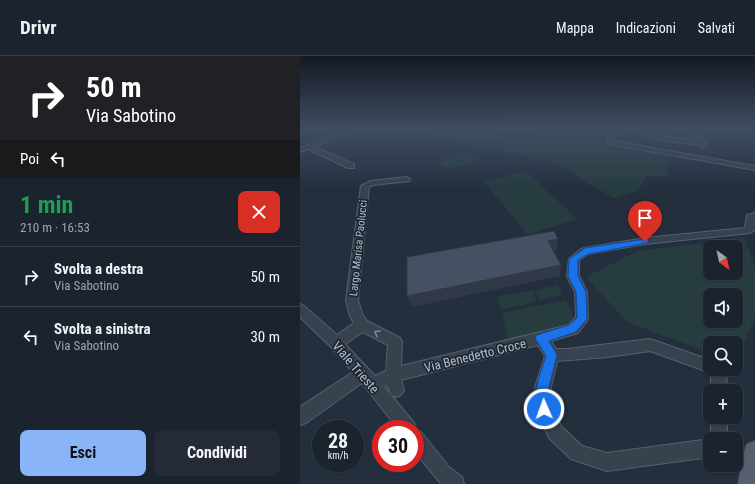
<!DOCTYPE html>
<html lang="it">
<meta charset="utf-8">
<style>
body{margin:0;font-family:"Roboto Condensed",sans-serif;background:#242b36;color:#f1f3f6;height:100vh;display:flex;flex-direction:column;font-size:15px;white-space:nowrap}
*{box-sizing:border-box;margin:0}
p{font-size:13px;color:#a0a4aa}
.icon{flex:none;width:22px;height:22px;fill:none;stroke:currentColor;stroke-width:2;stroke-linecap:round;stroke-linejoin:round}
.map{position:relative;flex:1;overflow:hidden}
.side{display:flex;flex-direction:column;background:#1b232e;width:300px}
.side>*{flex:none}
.banner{background:#202124;color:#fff;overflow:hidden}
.needle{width:26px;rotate:147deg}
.tools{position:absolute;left:403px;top:184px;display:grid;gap:8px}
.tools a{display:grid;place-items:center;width:40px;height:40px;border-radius:8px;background:#1b232e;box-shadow:0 1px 3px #0004,0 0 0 1px #39404a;font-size:20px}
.speed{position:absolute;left:12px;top:364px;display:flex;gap:8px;font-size:20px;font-weight:700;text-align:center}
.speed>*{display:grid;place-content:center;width:52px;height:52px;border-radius:50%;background:#1b232e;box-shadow:0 1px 3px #0004,0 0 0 1px #39404a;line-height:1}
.speed small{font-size:10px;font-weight:400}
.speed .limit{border:6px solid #d22;background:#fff;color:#111}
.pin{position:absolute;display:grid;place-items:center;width:34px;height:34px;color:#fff;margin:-41px -17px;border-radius:50% 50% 50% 0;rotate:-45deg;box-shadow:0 0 4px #0007}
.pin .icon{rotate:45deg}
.me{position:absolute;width:44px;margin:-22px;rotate:358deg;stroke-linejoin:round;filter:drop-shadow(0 0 3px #0008)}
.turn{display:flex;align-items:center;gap:14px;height:84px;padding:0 20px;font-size:18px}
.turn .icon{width:52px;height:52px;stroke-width:2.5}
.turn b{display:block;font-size:28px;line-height:34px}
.then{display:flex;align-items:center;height:38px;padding:0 20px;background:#0003;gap:8px;font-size:15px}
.round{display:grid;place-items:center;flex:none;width:42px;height:42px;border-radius:8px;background:#242b36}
.headline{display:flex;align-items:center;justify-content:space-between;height:68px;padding:0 20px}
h1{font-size:24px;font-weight:700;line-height:30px;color:#1e9e55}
.primary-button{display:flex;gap:8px;margin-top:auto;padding:8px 20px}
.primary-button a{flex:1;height:46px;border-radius:8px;background:#8ab4f8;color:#111;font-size:16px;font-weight:700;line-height:46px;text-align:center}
.primary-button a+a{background:#242b36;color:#f1f3f6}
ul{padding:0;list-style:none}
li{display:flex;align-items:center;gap:12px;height:60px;padding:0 20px;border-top:1px solid #39404a}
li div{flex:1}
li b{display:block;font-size:15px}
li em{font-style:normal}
header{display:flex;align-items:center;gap:24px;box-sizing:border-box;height:56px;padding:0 20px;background:#1b232e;border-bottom:1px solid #39404a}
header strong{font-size:19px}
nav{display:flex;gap:22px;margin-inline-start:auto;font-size:14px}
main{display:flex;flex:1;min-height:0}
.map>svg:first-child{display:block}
.green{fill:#263c3f;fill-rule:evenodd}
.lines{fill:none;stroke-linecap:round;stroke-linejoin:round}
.minor-casing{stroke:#565f6c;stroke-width:2}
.major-casing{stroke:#414a57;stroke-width:2}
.minor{fill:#38414e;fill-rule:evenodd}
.major{fill:#56606e;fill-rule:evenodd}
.shaded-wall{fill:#303945}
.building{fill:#455162;stroke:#303945}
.oneway{stroke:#7c8592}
.route{fill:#1a73e8;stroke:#114b97}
.labels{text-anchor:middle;stroke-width:3.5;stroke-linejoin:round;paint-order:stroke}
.street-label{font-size:11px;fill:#b4bcc9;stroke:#1d2633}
.near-street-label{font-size:13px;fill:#b4bcc9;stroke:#1d2633}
</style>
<header>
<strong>Drivr</strong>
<nav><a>Mappa</a><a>Indicazioni</a><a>Salvati</a></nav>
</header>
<main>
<section class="side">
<div class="banner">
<div class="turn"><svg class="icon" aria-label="right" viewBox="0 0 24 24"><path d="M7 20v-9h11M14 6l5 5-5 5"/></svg><div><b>50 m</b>Via Sabotino</div></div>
<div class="then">Poi<svg class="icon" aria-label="left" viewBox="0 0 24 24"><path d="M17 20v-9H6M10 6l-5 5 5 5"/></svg></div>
</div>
<div class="headline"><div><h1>1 min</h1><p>210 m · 16:53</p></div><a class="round" style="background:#d93025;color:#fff"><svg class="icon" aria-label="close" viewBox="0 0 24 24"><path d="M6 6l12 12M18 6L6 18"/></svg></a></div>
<ul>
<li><svg class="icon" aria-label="right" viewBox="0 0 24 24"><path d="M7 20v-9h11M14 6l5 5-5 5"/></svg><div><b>Svolta a destra</b><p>Via Sabotino</p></div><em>50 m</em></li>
<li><svg class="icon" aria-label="left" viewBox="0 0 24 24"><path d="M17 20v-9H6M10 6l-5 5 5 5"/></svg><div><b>Svolta a sinistra</b><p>Via Sabotino</p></div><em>30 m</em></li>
</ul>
<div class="primary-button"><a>Esci</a><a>Condividi</a></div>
</section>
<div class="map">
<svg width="455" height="428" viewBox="0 0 455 428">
<rect width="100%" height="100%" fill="#242f3e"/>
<!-- green -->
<path class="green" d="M110,73h71l17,6 37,4 9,-5 9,1 6,-4 -5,-2h56l-2,9 -8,6 68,11 1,22 -22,-1 -9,15 -25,7 -57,-35 -39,-9 -48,-8z
M160,96l18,6 -18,9 -2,-1 -7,4 -15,-6z
M226,115l51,48 -49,16 -44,-53z
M445,182l10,29v51l-19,42v-17h-26v10l-83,-31 -41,-45 52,-26zM410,191h26v26h-26zM410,239h26v26h-26z
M258,229l4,10 -23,5 -4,-10z
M233,234l4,12 -36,8 -4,-13z
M266,244l8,17 -4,7 -61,16 -7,-27z"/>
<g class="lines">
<defs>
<path id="minor" d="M47,73h9l-42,18 40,17v4h-6l-40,-19 -8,3v-4z
M222,73h7l-3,2z
M311,73h6v5l-4,7 142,25v4l-146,-26 -3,-2 5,-8z
M336,73h8l16,7 38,4 -9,-11h6l11,14v4l-3,2 -2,-1 -1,-3 -41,-5z
M451,73h4v3z
M106,121l4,2 -1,2 -36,4 -4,2 -11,113 4,14 5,7 33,17 2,4 -1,24 168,-41 7,-8 -1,-25 -8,-16 2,-17 12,-10 4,-1 60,-10 100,-10 2,-13 8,-2v17l-5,3 -105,11 -57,10 -9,6v16l8,16 1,27 -10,14 -27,8 5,8h11l83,-10 60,21v9h16l1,22h-16v-18l-61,-22 -42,6 -51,4 -6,26 1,21 9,18 21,20 25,7 103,-14v18l-103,14 -36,-12 -22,-21 -13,-29 -1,-22 10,-31 -7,-11 -137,35 3,10 -3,5 -5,2 -5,-2 23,28 2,7 5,2 28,35 13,10 2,7h-23l-26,-32v-23h-17l-36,-46 -56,40 -6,2v-18l53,-35 -22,-25 -31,-30v-13l4,2 33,29 17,-12 -4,-7 -4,-16 15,-114 10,-5zM63,276l25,13 -2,26 -11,5 -30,-32zM87,329l4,10 -7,-8z
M411,361h16v22h-16z"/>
<path id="major" d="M455,385v43h-17l6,-32 3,-8z"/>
</defs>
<!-- minor casing -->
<use href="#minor" class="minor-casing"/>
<!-- major casing -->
<use href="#major" class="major-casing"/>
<!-- minor -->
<use href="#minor" class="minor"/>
<!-- major -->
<use href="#major" class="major"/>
</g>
<!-- shaded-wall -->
<path class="shaded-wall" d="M258,183l-1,11 -9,2v-11z
M261,209l-1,11 -148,31 -5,-11z"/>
<!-- building -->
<path class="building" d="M254,175l4,8 -10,2 13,24 -154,31v-39z"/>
<!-- one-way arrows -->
<defs><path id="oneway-chevron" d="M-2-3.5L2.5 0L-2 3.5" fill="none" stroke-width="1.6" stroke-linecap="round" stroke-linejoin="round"/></defs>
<use class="oneway" href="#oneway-chevron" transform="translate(77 277) rotate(-154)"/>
<!-- sky -->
<linearGradient id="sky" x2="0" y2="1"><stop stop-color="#141a22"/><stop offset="0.55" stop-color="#3f4d63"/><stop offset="1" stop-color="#3f4d63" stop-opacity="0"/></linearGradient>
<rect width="455" height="133" fill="url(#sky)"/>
<!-- route -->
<path class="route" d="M345,183l3,1 1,2 -1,1 -60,11 -10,6v16l8,16 1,27 -11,13 -27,9 8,14 -8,32 1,22 -2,5 -4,1 -5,-1c-8,-19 1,-40 7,-58l-11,-18 2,-3 32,-10 8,-7 -1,-26 -8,-16 1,-17 16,-11z"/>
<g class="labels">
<!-- street labels -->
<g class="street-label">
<text transform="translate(58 192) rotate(-84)" y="4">Largo Marisa Paolucci</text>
</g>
<!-- near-street labels -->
<g class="near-street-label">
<text transform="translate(175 299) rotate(-14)" y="5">Via Benedetto Croce</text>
<text transform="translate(56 311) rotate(49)" y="5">Viale Trieste</text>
</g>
</g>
</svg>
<div class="tools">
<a><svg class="needle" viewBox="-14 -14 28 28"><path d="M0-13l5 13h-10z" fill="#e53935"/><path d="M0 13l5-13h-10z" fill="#a0a4aa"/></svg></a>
<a><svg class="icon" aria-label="sound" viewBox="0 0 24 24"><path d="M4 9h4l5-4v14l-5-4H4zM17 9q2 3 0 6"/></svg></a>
<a><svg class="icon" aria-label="search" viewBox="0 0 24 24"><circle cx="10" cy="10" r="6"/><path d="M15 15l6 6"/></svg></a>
<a>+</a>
<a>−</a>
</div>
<div class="speed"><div>28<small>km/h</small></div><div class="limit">30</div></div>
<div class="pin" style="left:345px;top:186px;background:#d93025"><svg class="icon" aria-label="arrive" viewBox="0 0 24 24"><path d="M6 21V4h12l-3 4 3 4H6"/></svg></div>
<svg class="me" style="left:244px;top:353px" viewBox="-20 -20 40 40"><circle r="17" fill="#1a73e8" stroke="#fff" stroke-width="3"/><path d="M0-11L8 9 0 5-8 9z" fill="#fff"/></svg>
</div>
</main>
